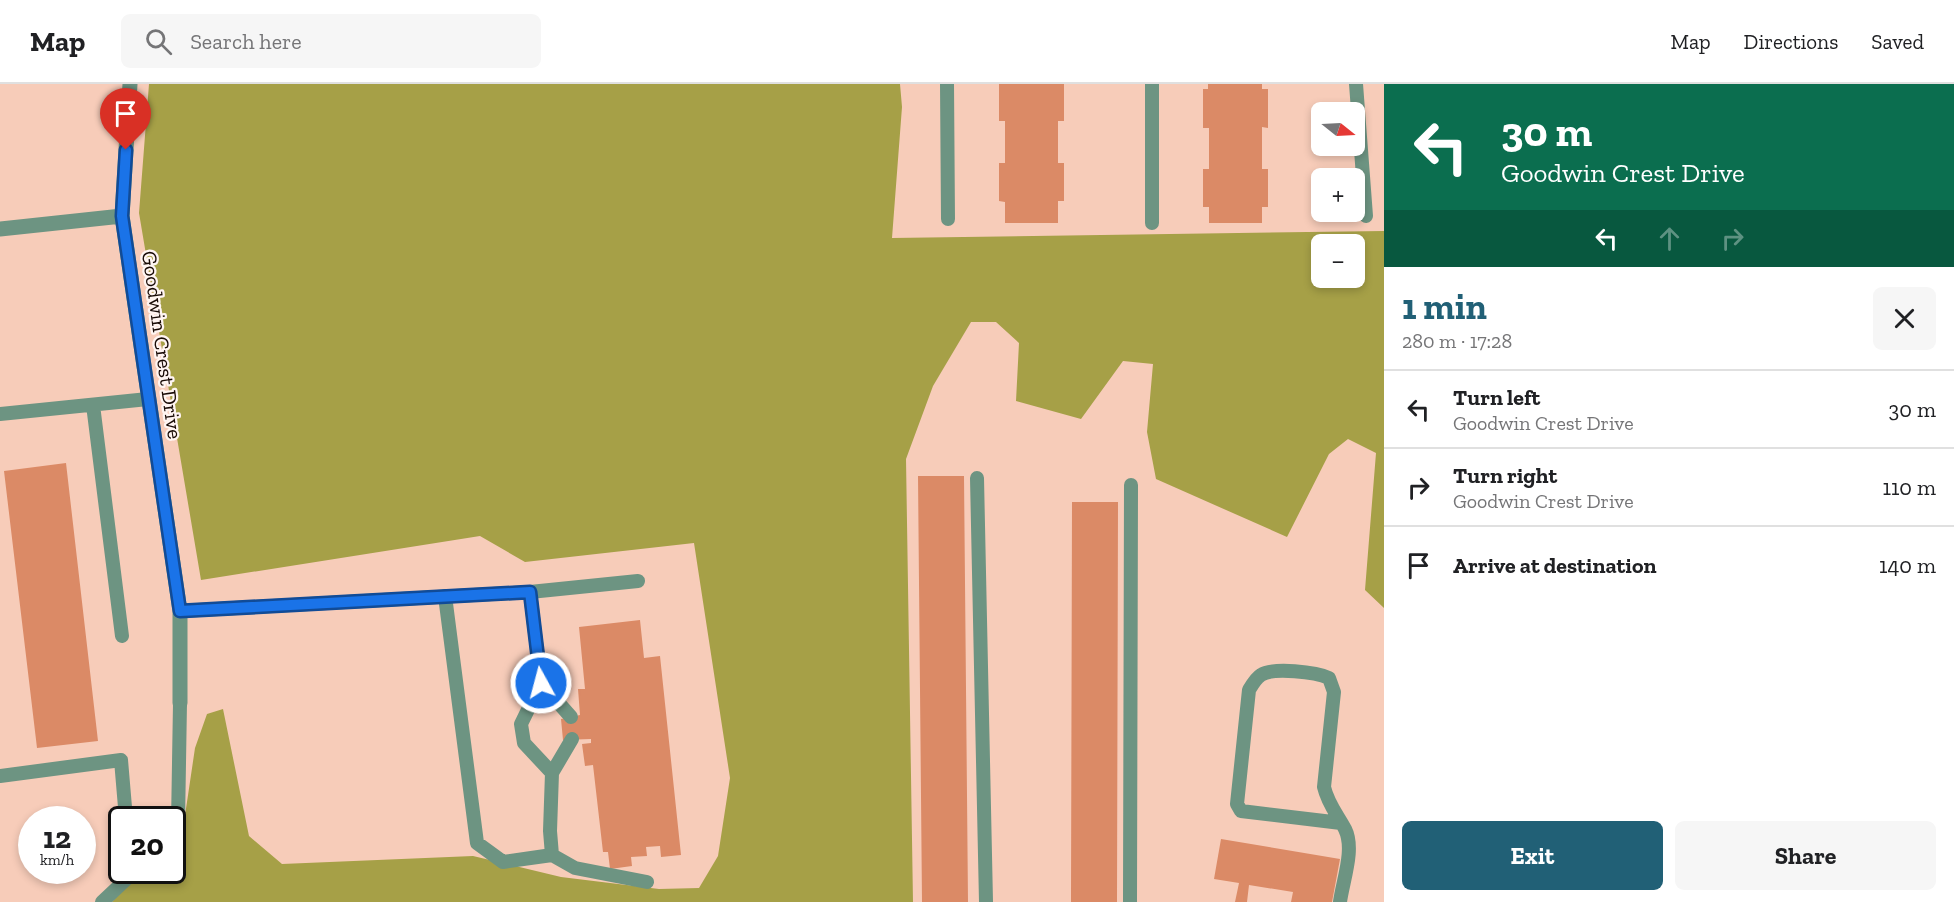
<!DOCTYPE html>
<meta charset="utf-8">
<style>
body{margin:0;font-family:"Zilla Slab",serif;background:#f6f6f6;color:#202124;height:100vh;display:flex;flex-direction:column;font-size:22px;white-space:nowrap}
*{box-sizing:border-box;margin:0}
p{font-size:20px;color:#757577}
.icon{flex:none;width:33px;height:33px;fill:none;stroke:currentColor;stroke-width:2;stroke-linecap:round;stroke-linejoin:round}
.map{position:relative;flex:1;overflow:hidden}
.panel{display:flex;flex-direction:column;background:#fff;width:570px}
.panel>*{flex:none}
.banner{background:#0b6e4f;color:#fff;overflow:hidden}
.needle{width:39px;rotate:108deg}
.controls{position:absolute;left:1311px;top:18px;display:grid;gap:12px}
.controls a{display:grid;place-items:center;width:54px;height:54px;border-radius:9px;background:#fff;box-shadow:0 3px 9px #0003;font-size:30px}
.speed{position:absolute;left:18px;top:722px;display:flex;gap:12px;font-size:30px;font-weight:700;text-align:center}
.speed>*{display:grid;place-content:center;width:78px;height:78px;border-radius:50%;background:#fff;box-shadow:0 3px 9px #0003;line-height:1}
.speed small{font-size:15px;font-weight:400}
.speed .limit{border:3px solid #111;border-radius:9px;background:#fff;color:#111}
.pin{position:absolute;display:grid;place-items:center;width:51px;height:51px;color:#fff;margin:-62px -26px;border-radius:50% 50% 50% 0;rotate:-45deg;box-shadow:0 0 6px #0007}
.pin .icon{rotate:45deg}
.me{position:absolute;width:66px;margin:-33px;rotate:353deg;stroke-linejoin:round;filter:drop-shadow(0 0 4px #0008)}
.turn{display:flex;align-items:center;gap:21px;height:126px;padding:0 18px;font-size:27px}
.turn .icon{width:78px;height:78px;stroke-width:2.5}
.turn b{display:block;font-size:42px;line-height:51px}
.lanes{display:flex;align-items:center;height:57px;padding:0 18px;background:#0003;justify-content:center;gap:30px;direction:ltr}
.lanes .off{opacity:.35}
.round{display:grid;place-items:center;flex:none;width:63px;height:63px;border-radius:9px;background:#f6f6f6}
.summary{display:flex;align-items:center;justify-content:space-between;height:102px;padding:0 18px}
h1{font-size:36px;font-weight:700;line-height:45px;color:#216076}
.cta{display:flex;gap:12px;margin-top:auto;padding:12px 18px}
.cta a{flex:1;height:69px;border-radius:9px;background:#216076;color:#fff;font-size:24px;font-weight:700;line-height:69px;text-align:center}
.cta a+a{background:#f6f6f6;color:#202124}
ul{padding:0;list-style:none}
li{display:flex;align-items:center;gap:18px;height:78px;padding:0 18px;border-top:2px solid #e0e0e0}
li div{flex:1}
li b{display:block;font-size:22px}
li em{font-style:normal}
header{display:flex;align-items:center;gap:36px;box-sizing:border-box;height:84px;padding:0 30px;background:#fff;border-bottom:2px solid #e0e0e0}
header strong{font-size:28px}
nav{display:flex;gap:33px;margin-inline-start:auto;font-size:21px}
.search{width:420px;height:54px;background:#f6f6f6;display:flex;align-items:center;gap:15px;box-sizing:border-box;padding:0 21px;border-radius:9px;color:#757577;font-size:22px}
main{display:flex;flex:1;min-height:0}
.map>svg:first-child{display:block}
.forest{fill:#a6a047;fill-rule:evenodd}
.building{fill:#db8a66}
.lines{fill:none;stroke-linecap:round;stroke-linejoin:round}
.lane{stroke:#6d9482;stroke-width:14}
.street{stroke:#6d9482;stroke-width:15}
.route-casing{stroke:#114b97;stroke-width:15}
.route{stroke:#1a73e8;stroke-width:10}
.labels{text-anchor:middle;stroke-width:4.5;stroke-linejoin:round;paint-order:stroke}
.street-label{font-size:21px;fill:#180a05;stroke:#fff5f2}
</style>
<header>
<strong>Map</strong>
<div class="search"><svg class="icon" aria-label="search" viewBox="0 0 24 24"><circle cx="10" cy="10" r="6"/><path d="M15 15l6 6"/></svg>Search here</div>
<nav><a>Map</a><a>Directions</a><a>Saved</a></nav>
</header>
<main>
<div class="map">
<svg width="1384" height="818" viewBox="0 0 1384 818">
<rect width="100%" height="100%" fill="#f7ccb9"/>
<!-- forest -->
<path class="forest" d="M149,0h751l2,23 -10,131 492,-7v377l-19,-18 11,-137 -28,-14 -19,15 -42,83 -131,-58 -9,-47 6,-68 -30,-3 -42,58 -65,-18 3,-58 -23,-21h-25l-38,64 -27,73 7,443h-801c24,-26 23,-32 60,-32l1,-11 6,-3 16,-108 12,-34 16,-5 26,127 33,28 191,-8 88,21 98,12 40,-1 19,-32 12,-78 -36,-235 -169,19 -45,-26 -279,44 -62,-367zM1322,160h32v34h-32z"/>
<!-- building -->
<path class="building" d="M999,0h65v37h-6v42h6v38h-6v22h-53v-21l-6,-1v-38h6v-42h-6z
M1208,0h54v5h6v39l-6,-1v42h6v38h-6v16h-53v-16h-6v-38h6v-41h-6v-39h5z
M66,379l32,278 -61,7 -33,-277z
M918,392h46l4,426h-46z
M1072,418h46l-1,400h-46z
M640,536l4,38 16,-2 21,199 -20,2 -1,-11 -14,1 1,9 -16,1 1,9 -22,3 -2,-17h-5l-10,-87 -8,1 -3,-22 9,-1v-4l-28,1 -2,-21 19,-4 -2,-26h7l-6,-62z
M1221,755l119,20 -8,43h-41l2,-10 -44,-7 -2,17h-12l4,-19 -25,-4z"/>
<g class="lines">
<!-- lane -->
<path class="lane" d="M947,0l1,135
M1356,0l10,132
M1152,139v-139
M93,321l29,231
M0,330l148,-15
M977,394l9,424
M445,512l32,247 26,19 49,-7 -2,-24 2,-58 -28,-30 -3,-19 20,-41 -11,-91 108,-11
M180,527l350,-19
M541,599l30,34
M552,689l20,-34
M0,692l121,-16 5,59
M172,746l6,-7 2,-120
M552,771l23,13 72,14
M102,818l34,-32
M1130,818l1,-417
M1340,818c3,-22 15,-53 5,-73 -8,-15 -17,-25 -21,-42l10,-95 -5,-14c-13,-6 -56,-11 -68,-3 -5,3 -9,10 -12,15l-12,114 4,7 100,12"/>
<!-- street -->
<path class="street" d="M130,0l-8,132 58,395v92
M0,145l122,-13"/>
</g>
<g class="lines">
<defs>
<path id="route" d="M126,66l-4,66 58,395 350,-19 11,91"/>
</defs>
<!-- route casing -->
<use href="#route" class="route-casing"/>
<!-- route -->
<use href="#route" class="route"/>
</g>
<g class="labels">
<!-- street labels -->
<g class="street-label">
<text transform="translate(162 261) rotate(82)" y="7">Goodwin Crest Drive</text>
</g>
</g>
</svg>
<div class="controls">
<a><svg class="needle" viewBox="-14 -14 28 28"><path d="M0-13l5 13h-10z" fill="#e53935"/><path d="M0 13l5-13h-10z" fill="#757577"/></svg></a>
<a>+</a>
<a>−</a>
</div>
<div class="speed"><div>12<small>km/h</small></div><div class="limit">20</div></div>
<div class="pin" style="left:126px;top:66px;background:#d93025"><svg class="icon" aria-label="arrive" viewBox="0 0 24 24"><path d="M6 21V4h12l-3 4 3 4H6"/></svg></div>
<svg class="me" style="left:541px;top:599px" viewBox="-20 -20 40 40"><circle r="17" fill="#1a73e8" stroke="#fff" stroke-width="3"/><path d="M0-11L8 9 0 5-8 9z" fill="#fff"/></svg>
</div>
<section class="panel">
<div class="banner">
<div class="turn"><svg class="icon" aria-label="left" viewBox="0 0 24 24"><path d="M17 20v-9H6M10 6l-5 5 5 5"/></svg><div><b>30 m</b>Goodwin Crest Drive</div></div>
<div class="lanes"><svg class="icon" aria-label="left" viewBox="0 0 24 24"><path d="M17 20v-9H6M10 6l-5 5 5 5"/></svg><svg class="icon off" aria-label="ahead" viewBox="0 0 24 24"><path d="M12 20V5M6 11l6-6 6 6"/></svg><svg class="icon off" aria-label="right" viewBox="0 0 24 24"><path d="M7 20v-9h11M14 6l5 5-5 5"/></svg></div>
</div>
<div class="summary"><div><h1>1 min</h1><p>280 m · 17:28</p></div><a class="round"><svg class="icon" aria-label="close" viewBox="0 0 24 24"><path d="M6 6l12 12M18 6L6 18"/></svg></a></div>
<ul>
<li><svg class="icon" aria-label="left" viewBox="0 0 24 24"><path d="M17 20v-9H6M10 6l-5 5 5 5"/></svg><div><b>Turn left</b><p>Goodwin Crest Drive</p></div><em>30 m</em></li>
<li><svg class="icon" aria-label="right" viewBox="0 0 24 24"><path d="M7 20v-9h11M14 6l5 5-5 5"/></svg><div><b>Turn right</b><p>Goodwin Crest Drive</p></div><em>110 m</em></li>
<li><svg class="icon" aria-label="arrive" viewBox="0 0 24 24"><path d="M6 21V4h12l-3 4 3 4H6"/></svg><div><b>Arrive at destination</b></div><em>140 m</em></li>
</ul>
<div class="cta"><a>Exit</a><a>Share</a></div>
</section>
</main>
